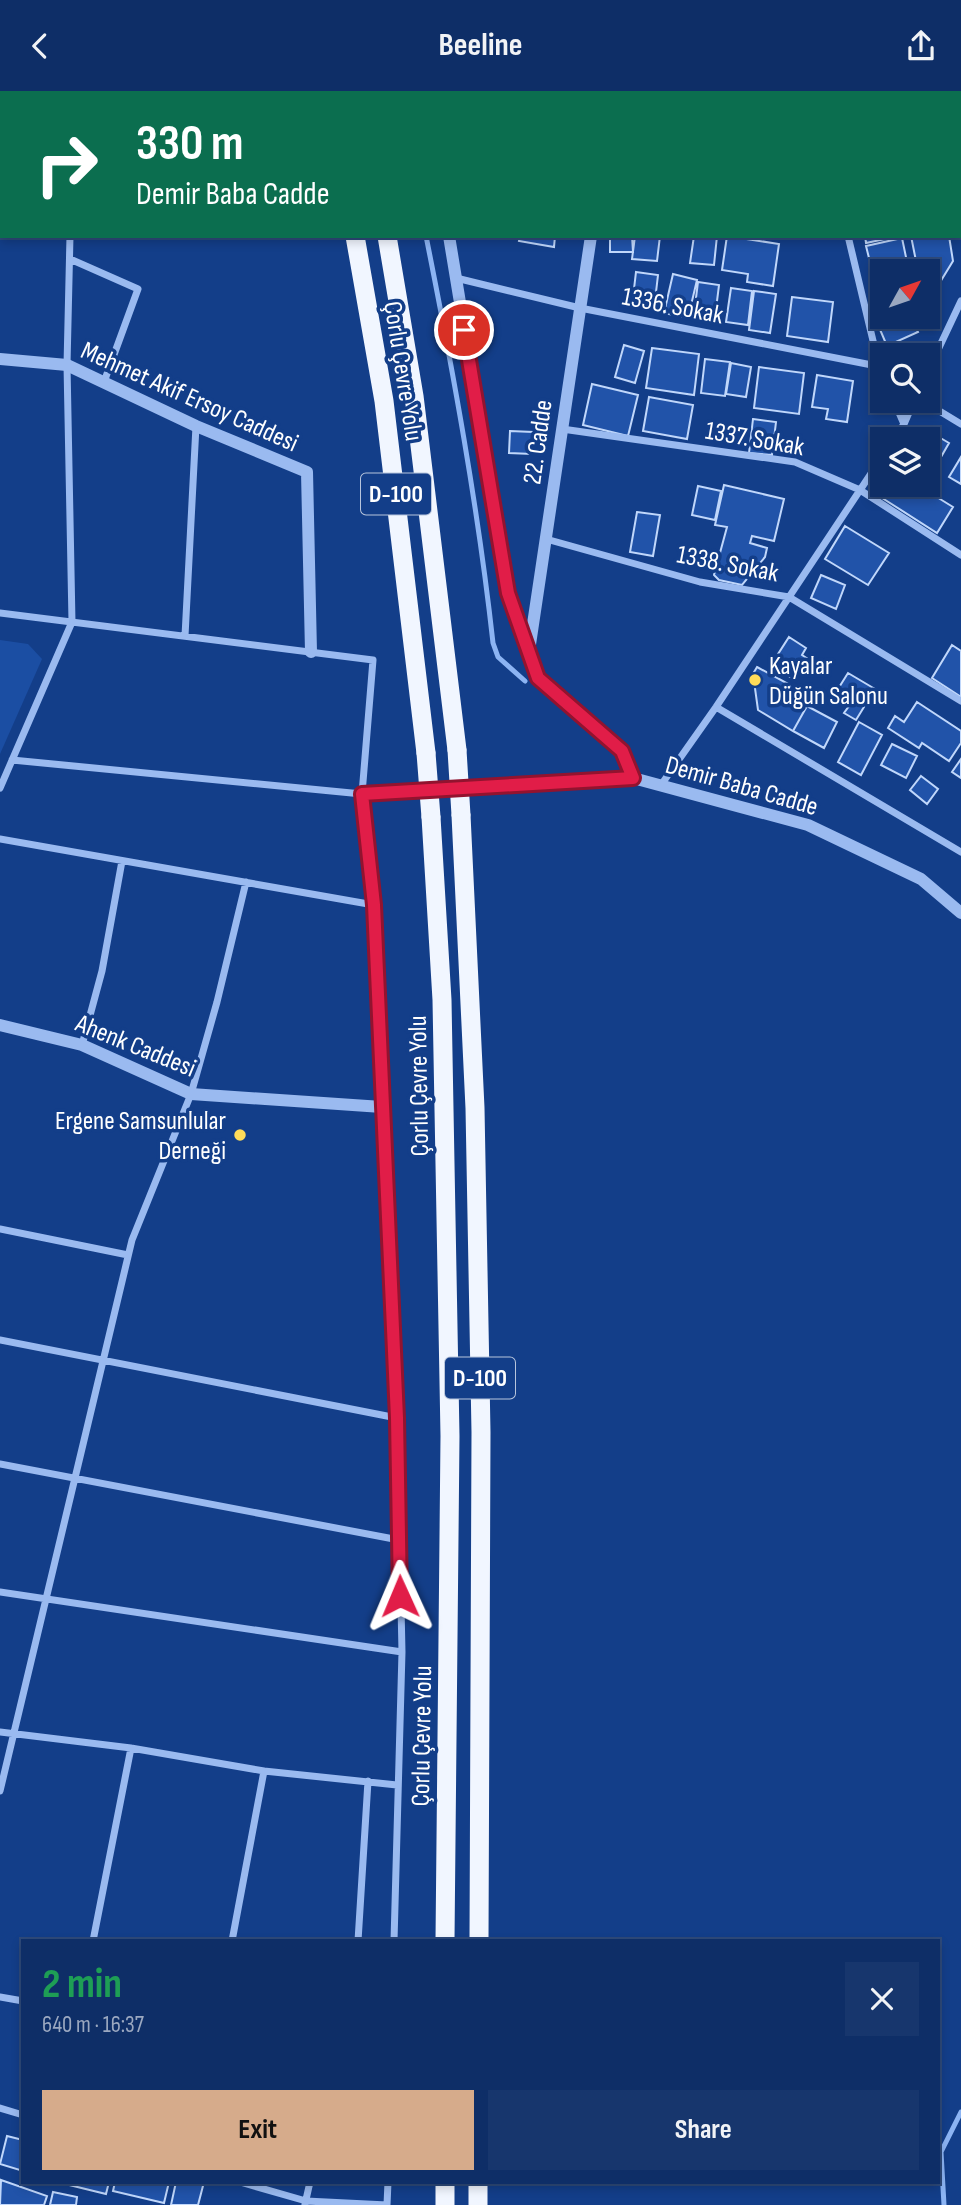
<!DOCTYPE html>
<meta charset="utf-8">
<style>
body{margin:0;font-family:"Sofia Sans Condensed",sans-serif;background:#17366d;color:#f1f3f6;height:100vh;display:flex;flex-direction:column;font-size:26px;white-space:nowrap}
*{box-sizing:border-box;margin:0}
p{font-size:23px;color:#9ba8c0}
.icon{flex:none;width:38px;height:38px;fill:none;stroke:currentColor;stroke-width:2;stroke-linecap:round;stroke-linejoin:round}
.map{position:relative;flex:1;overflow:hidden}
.sheet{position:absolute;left:21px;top:1848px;width:919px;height:245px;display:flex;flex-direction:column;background:#0e2e67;border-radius:0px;box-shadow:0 4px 10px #0003,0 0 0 2px #2e4a7b}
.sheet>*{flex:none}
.guide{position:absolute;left:0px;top:0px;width:962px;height:147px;box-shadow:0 4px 10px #0003,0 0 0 2px #2e4a7b;background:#0b6e4f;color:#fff;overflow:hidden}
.needle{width:46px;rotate:50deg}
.buttons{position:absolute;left:870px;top:168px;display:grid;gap:14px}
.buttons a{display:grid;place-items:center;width:70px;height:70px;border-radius:0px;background:#0e2e67;box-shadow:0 4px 10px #0003,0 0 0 2px #2e4a7b;font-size:35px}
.pin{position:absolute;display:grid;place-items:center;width:60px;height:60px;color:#fff;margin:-30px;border:4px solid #fff;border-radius:50%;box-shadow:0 2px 7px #0007}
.me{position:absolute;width:77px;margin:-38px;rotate:359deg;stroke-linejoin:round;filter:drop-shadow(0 0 5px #0008)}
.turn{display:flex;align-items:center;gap:24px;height:147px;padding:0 21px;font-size:32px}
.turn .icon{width:91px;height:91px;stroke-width:2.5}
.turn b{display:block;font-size:49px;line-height:60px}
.round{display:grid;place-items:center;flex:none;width:74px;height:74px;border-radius:0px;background:#17366d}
.head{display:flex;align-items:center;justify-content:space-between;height:119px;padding:0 21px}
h1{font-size:42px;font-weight:700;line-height:52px;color:#1e9e55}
.primary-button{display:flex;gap:14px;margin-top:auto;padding:14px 21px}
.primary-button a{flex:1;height:80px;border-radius:0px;background:#d6ab8b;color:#111;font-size:28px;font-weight:700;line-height:80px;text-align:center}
.primary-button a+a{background:#17366d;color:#f1f3f6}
header{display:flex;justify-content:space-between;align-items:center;height:91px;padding:0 21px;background:#0e2e67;font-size:32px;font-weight:700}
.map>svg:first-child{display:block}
.green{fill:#1b4ea3}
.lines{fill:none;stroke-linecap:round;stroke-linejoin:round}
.stream{stroke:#8cb4f3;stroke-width:5}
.building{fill:#2153a9;stroke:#c0d7fb;stroke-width:2}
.minor{stroke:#9abaf0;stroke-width:7}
.tertiary{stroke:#9abaf0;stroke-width:12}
.trunk{stroke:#f1f6ff;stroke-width:19}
.trunk-bridge{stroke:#f1f6ff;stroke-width:19}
.route-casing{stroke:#92132f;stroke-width:18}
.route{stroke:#e11d48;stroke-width:12}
.poi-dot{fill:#ffdc59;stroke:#133e89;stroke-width:2.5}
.labels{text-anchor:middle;stroke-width:7;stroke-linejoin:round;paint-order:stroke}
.shield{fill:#133e89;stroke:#b8c5dc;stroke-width:2}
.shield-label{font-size:24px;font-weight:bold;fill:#fff}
.street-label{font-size:26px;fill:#fff;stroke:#133e89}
.poi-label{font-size:26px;fill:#fff;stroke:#133e89;text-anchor:start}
</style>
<header><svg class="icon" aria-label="back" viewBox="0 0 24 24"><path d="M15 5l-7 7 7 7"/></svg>Beeline<svg class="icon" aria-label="share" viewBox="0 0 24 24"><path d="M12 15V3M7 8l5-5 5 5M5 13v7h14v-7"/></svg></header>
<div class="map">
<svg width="961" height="2114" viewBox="0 0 961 2114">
<rect width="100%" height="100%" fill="#133e89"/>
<!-- green -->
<path class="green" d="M0,549l28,4 14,15 -42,95z"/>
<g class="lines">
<!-- stream -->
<path class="stream" d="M380,0v2
M426,145c27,135 52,271 67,407l5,14 27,24
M944,2114l-3,-53 20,-40"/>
</g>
<!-- building -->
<path class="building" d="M520,145h35l-1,11 -35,-6z
M610,145h22l1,16h-23z
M635,145h25l-3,25 -25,-2z
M694,145h23l-3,29 -24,-2z
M727,145l52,8 -6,42 -26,-4 1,-8 -26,-4z
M865,145h34l-33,7z
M911,145h38l4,25 -19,31 -6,1v-22h-10z
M902,147l5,24 -35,8 -6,-24z
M636,181l22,3 -4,34 -22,-3z
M673,183l24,6 -9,38 -24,-5z
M698,191l21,3 -4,32 -21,-3z
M731,197l21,3 -4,34 -22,-3z
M754,200l22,3 -6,39 -21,-3z
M792,206l41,5 -5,40 -41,-6z
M882,210v16h29l7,15 -31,14 -17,-40z
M624,254l20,6 -9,32 -20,-6z
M652,257l47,6 -5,41 -48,-7z
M705,268l25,3 -5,34 -24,-3z
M731,272l20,4 -5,30 -20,-3z
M759,276l45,6 -5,41 -45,-6z
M817,284l36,6 -6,41 -21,-3 2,-10 -16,-2z
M592,293l46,11 -10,41 -45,-11z
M649,306l44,8 -6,34 -44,-8z
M753,328l23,3 -4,33 -23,-2z
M927,339l22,13 -20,35 -1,-39h-6z
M510,340l23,1 -1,22 -23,-1z
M961,366v27l-12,-7z
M724,394l60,14 -10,42 -22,-5 -2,7 17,5 -2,9 -23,28 -23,-5 -5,-5 13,-48 -12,-2z
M886,394h35l7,4 -1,2 26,16 -16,26 -58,-37z
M698,395l23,5 -6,29 -23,-5z
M637,421l23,3 -7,41 -23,-4z
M845,435l44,27 -21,32 -43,-26z
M821,484l24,10 -9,24 -25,-11z
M789,546l17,11 -4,7 6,4 -13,21 -24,-15z
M952,554l9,6v46l-29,-19z
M757,576l55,30 -19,34 -35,-21 -5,-36z
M848,582l27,16 -19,31 -12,-7 5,-7 -16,-9z
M917,611l44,29v12l-12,18 -27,-18 -3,5 -31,-20 7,-12 9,6z
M807,615l30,16 -13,26 -31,-17z
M859,631l23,13 -21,40 -23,-13z
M892,653l25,12 -11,22 -25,-13z
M961,668v19l-9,-6z
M921,685l17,13 -11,15 -17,-14z
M7,2045l16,4v31l-23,-7z
M1,2089l46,16 -3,9h-44z
M57,2091h52l-3,12z
M115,2091h54l-5,21 -51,-12z
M176,2091h28l-6,23h-27z
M53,2101l24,5 -1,8h-26z"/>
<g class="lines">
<!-- minor -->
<path class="minor" d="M12,0l4,2
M790,0l10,2
M947,0v2
M44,2l1,-2
M826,2l1,-2
M832,2l2,-2
M961,62v1
M848,145l32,134
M70,168l68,30 -34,93
M456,187l124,30 297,58 5,4
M928,280l33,-70
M894,310l10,23
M923,310l38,23
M562,338l233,33 65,28 101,65
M894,348l10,-15 10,-23
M546,448l154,43 89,15 172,104
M0,522l373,47 -11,134 12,111 23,513 5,234 -8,289
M185,545l11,-210
M716,616l245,145
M12,669l350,34
M661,694l55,-78 166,-250
M0,697l72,-166 -5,-257 3,-129
M0,748l374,66
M82,954l20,-74 20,-110
M0,1138l128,26
M0,1249l397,78
M0,1373l399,76
M0,1501l402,60
M0,1641l131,16 133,23 133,14
M0,1700l132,-551 59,-146 26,-92 29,-120
M93,1850l38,-193
M232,1850l32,-170
M358,1850l10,-160
M0,1906l23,4
M0,2017l23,7
M240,2091l66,19 81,4 1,-23
M305,2113l5,-22"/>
<!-- tertiary -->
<path class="tertiary" d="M276,0v2
M425,0v2
M612,2v-2
M449,145l59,357 30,85 84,73 11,27
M0,268l67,6 129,61 111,46 4,180
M529,560l62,-415
M362,703l271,-16 175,47 113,54 40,34
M0,934l82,20 109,49 191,13"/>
<!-- trunk -->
<path class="trunk" d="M329,0v2
M360,0v2
M355,145l29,165 42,352
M387,145l27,160 43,354
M461,724l14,293 6,324 -2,509
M431,726l11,183 8,436 -5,505
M445,2091v23
M478,2114v-23"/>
<!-- trunk-bridge -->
<path class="trunk-bridge" d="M457,659l4,65
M426,662l5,64"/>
</g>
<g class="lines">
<defs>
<path id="route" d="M400,1505l-3,-178 -23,-513 -12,-111 271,-16 -11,-27 -84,-73 -30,-85 -44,-263"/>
</defs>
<!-- route casing -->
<use href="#route" class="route-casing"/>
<!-- route -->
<use href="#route" class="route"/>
</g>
<!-- markers -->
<g class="poi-dot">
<circle cx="755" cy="589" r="7"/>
<circle cx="240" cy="1044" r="7"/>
</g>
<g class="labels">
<!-- shield labels -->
<g class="shield">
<rect x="361" y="382.5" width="70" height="41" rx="5"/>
<rect x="445" y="1266.5" width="70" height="41" rx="5"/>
</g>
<g class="shield-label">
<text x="396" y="411">D-100</text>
<text x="480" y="1295">D-100</text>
</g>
<!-- street labels -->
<g class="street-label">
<text transform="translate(673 214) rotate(11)" y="9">1336. Sokak</text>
<text transform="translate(404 280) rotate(81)" y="9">Çorlu Çevre Yolu</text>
<text transform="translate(190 305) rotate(24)" y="9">Mehmet Akif Ersoy Caddesi</text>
<text transform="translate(755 347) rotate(10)" y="9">1337. Sokak</text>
<text transform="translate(537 351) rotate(-82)" y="9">22. Cadde</text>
<text transform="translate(728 472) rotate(11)" y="9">1338. Sokak</text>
<text transform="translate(742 694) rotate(16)" y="9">Demir Baba Cadde</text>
<text transform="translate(136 954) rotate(22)" y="9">Ahenk Caddesi</text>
<text transform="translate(418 995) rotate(-91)" y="9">Çorlu Çevre Yolu</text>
<text transform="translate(421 1645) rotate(-89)" y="9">Çorlu Çevre Yolu</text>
</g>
<!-- poi labels -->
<g class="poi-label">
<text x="769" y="583">Kayalar<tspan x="769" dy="30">Düğün Salonu</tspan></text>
<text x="226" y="1038" text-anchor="end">Ergene Samsunlular<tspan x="226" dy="30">Derneği</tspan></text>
</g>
</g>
</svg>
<div class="buttons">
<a><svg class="needle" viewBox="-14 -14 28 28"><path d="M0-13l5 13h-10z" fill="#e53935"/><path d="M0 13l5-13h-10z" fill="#9ba8c0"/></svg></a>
<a><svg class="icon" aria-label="search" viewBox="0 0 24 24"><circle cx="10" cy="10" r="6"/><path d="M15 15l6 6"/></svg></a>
<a><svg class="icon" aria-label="layers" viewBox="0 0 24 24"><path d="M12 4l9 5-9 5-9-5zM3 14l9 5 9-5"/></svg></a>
</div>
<div class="pin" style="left:464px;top:239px;background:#d93025"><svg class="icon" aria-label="arrive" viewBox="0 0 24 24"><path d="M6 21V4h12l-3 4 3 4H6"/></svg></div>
<svg class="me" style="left:400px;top:1505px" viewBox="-20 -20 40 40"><path d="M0-17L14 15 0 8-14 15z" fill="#e11d48" stroke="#fff" stroke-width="4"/></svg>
<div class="guide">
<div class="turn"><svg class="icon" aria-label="right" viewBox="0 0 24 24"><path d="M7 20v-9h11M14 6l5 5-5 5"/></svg><div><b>330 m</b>Demir Baba Cadde</div></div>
</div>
<section class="sheet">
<div class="head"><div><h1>2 min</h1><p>640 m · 16:37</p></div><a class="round"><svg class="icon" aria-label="close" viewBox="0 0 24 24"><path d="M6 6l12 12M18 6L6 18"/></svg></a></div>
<div class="primary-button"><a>Exit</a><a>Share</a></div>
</section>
</div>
